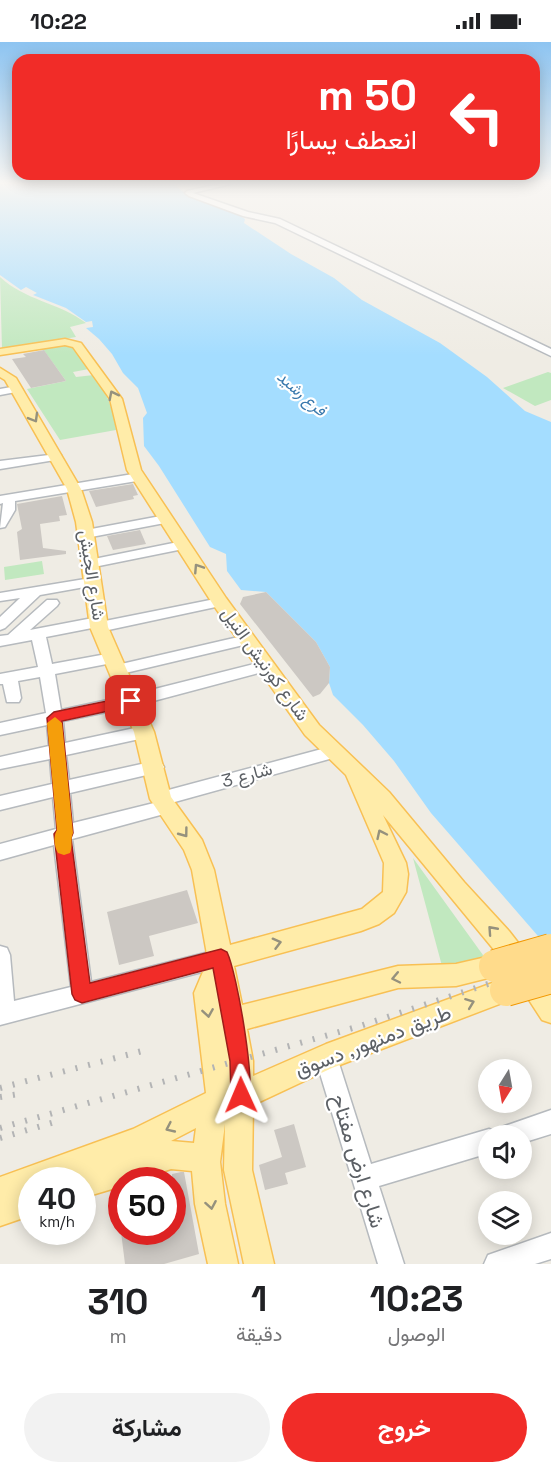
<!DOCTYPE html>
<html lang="ar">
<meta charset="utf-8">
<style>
body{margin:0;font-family:"Space Grotesk",Vazirmatn,sans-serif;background:#f2f2f2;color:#202124;direction:rtl;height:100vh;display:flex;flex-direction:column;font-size:22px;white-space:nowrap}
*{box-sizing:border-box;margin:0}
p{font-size:20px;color:#757577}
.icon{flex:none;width:33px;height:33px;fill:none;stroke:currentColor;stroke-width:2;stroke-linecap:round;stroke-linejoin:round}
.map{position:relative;height:1222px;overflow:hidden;direction:ltr}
.side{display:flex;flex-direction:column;background:#fff;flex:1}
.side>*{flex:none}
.banner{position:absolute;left:12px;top:12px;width:528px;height:126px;border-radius:18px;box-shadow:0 3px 15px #0003;direction:rtl;background:#f12c28;color:#fff;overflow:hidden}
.needle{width:39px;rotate:191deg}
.buttons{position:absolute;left:478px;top:1017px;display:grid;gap:12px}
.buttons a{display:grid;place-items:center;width:54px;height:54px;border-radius:50%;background:#fff;box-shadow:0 3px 15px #0003;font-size:30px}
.speed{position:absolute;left:18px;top:1125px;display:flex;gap:12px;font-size:30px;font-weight:700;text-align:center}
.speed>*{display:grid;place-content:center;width:78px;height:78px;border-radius:50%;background:#fff;box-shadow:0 3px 15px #0003;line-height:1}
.speed small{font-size:15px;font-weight:400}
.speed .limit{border:9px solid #d22;background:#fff;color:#111}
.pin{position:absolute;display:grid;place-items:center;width:51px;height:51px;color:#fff;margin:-26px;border-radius:12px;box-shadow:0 3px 9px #0006}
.me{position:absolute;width:66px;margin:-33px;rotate:359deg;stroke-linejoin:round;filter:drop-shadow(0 0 4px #0008)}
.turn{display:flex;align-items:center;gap:21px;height:126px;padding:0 24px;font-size:27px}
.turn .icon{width:78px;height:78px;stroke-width:2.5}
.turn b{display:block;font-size:42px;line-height:51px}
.eta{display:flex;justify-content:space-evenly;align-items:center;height:102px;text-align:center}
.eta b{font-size:36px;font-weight:700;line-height:42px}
.primary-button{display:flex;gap:12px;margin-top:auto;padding:12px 24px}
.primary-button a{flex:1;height:69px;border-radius:36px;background:#f12c28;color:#fff;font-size:24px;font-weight:700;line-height:69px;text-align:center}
.primary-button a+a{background:#f2f2f2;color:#202124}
.status{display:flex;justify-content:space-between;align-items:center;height:42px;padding:0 30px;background:#fff;direction:ltr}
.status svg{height:16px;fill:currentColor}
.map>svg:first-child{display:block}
.green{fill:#c1e8bf}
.water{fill:#a4ddff}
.building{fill:#ccc8c3}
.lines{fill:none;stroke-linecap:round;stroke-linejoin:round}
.minor-casing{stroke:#b6babe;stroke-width:3}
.major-casing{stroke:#f8c054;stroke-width:3}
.minor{fill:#fff;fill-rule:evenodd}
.major{fill:#ffeca9;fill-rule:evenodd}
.rail{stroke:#b3b4b5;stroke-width:6;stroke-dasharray:2 11;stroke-linecap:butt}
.highway-bridge-casing{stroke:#f39800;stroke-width:34;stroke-linecap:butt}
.highway-bridge{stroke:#ffdb8b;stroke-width:32}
.oneway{stroke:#95917d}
.route{fill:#f12c28;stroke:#9d1d1a;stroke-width:1.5}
.slow{fill:#f59e0b}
.labels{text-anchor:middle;stroke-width:4.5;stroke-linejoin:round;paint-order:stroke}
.far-water-label{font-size:16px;font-style:italic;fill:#3979ad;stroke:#fff}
.street-label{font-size:18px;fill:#5c6065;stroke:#fff}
.near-street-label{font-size:21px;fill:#5c6065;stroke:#fff}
</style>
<div class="status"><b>10:22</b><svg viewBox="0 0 49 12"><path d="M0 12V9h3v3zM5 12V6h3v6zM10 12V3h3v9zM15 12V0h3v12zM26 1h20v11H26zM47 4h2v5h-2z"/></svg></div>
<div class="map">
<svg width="551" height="1222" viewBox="0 0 551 1222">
<rect width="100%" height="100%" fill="#efece4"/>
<!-- green -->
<path class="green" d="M0,235c24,23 60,26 86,46l-16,4 6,10 -74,12z
M63,303l10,1 16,23 -16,3 3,5 18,-2c13,18 19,33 22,55l-56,10 -33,-51 39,-8 -23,-32z
M548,330l3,1v27l-16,6 -32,-18z
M42,519l2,13 -39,6 -1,-13z
M413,816l75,104 -46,4z"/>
<!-- water -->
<path class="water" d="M0,142h175c17,21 48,19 70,35l-1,4 47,31 43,24 28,22 78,43 47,34 38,34 26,11v529l-120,-138 -37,-52 -31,-36 -30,-30 -4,-12 1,-16 -14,-25 -50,-50 -25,-2 -14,-19 -1,-17 -16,-7 -51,-81 -15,-20 -1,-28 4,-5 -9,-25 -15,-15 -11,-19 -13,-15 -13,-11 7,-1 -1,-6 -6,1 -20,-14 -33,-13 4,-2 -11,-6 -5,3 -21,-15z"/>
<!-- building -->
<path class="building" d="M44,308l22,31 -35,7 -19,-29 14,-2 -3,-3z
M133,442l5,11 -5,1 1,3 -38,8 -7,-16z
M62,454l5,19 -8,1 1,5 -20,3 3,24 23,3v3l-46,6 -3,-28 5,-3 -5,-25z
M140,488l6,14 -33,6 -6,-14z
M266,550l50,50 14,25 -1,16 -9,11 -7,3 -73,-93 3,-7z
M187,848l11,33 -49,13 5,20 -35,9 -12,-53z
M294,1082l12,43 -21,6 3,11 -23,6 -6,-25 23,-8 -8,-27z
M181,1130h3l15,82 -35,10h-39l-4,-32h51v-58z"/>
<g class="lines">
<defs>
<path id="minor" d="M219,142h12l-38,9 55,19 32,7 271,130v7l-276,-133 -32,-7 -54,-20 -4,-3 2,-2z
M17,344l5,3 -1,2 -21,4v-6z
M57,412l4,1v4l-61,10v-8z
M139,431l6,4 -2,3 -128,21v9l-10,17 -5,1 3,-25 -3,1v-8z
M166,473l4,1 2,3 -2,3 -84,16 -6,-4 6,-4z
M183,499l7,4 -2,3 -99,20 -7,-4 7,-4z
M91,536l5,1 2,3 -2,3 -56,10 -35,33 -5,2v-13l20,-19 -20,3v-8z
M220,556l5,1 2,3 -2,3 -126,27 -7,-4 -46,9 6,27 60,-11 8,5 -8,5 -57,11 6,36 70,-15 135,-34 8,5 -8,5 -135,36 -68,14 2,22 79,-17 6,2 2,4 -2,4 -6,2 -78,17 3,25 86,-19 6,1 3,5 -3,5 -6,1 -85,20 3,30 81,-20 -2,-4 3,-5 6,-2 172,-46 6,2 2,4 -2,4 -6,2 -162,45 2,4 -3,5 -6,2 -92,25 19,143 130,-33 7,2 3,7 -3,7 -7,2 -221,58v-79l7,2 3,7 4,46 57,-14 -17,-142 -54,15v-16l56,-15 -3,-32 -53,13v-14l52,-12 -2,-25 -50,10v-12l49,-11 -2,-21 -47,10v-12l46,-10 -6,-36 -22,4 3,17 -2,4h-12l-4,-18h-3v-10l38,-7 -6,-27 -32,6v-10l8,-1 39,-35h10l2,3 -2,3 -27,24 68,-13 7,4z
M247,593l5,2 2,3 -2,3 -135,32 -8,-5 8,-5z
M326,1004l8,3 3,8 34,107 118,-35 8,3 2,-4 52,-18v24l-29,9v-7h-33v17l-110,33 25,78h-26l-63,-207 3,-8z
M551,1191v26l-16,5h-51l4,-9z"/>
<path id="major" d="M65,297l16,4 41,56 19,71 85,128 93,127 70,67 75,90 45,49 28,36 14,22v34l-9,-3 -35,-54 -3,8 -48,12 -58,2 -151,41 6,32v15l73,-32 180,-66 9,4 4,8 -4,8 -183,70 -79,37 -1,65 22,94h-30l-20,-94 1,-46 -5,38 5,42 13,60h-30l-13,-60 -3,-33 -21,-2 -34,11h-15v6l-40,12v-18h-50v35l-32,11v-49l133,-48 73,-36 -12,-100 14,-33 -16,-90 -8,-20 -34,-51 -16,-67 -44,-105 -14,-105 -9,-33 -62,-109 -5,-3v-9l16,10 65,111 11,33 16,105 46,105 17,65 31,43 12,30 16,75 132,-36 21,-17 1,-29 -38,-88 -41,-40 -91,-129 -87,-136 -17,-71 -37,-52 -8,-2 -65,10v-6zM383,773l117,142 -5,-2 -39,9 -58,2 -156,39 -8,-39 127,-35 18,-7 15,-11 12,-21 2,-18 -2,-11zM196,1086l-2,15 -23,-2z"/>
</defs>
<!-- minor casing -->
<use href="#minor" class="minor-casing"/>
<!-- major casing -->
<use href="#major" class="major-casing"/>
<!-- minor -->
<use href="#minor" class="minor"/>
<!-- major -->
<use href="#major" class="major"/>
<!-- rail -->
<path class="rail" d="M0,1046l146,-38
M0,1055l19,-3
M0,1086l360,-102 134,-44 57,-15
M0,1096l55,-16"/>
<defs>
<path id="highway-bridge" d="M495,924l56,-16
M506,948l45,-13"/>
</defs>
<!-- highway-bridge casing -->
<use href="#highway-bridge" class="highway-bridge-casing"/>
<!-- highway-bridge -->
<use href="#highway-bridge" class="highway-bridge"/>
</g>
<!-- one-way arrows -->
<defs><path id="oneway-chevron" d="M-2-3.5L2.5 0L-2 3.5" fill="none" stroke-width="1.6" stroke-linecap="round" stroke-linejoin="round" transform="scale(1.5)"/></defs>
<g class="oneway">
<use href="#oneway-chevron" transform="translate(113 353) rotate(-117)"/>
<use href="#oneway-chevron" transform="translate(34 376) rotate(60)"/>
<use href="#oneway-chevron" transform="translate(198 526) rotate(-123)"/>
<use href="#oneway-chevron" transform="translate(184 791) rotate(53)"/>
<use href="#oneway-chevron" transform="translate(381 792) rotate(-115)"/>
<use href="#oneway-chevron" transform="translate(492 888) rotate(-132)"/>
<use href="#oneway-chevron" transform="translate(277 901) rotate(-15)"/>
<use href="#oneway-chevron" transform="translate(396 936) rotate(168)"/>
<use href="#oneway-chevron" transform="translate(470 961) rotate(-21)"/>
<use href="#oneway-chevron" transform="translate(208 971) rotate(81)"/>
<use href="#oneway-chevron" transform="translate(170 1086) rotate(155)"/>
<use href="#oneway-chevron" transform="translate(211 1163) rotate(80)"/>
</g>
<!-- sky -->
<linearGradient id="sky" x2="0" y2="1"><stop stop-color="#8dc4f1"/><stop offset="0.45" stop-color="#f8f6f3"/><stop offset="1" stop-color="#f8f6f3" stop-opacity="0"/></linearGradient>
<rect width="551" height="313" fill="url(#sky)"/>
<!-- route -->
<path class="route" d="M131,654l5,2 2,3 -2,4 -74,16 11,112 -2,5 19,145 131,-34 6,3c10,21 29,131 21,151l-7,3 -7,-3 -3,-8 -1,-34 -17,-93 -131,35 -7,-3 -3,-6 -18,-160 3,-4 -10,-112 7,-6z"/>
<!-- slow -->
<path class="slow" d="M55,675l7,6 11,110c-3,7 0,13 -3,20l-6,2 -6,-2c-4,-7 -5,-16 -1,-23l-10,-107z"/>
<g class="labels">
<!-- far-water labels -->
<g class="far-water-label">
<text transform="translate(302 351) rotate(41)" y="6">فرع رشيد</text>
</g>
<!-- street labels -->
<g class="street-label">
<text transform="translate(92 533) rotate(81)" y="6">شارع الجيش</text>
<text transform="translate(265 622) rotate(54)" y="6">شارع كورنيش النيل</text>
<text transform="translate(247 733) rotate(-15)" y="6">شارع 3</text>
</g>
<!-- near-street labels -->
<g class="near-street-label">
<text transform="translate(373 999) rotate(-21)" y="7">طريق دمنهور, دسوق</text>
<text transform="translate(358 1119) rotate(73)" y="7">شارع ارض مفتاح</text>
</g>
</g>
</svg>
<div class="buttons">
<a><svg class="needle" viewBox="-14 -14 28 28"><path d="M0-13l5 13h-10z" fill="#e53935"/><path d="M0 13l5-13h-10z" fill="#757577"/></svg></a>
<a><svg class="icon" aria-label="sound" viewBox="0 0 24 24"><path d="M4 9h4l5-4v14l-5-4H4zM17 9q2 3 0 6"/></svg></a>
<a><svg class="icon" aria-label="layers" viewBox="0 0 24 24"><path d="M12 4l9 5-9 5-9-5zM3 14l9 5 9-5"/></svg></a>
</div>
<div class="speed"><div>40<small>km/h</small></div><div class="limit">50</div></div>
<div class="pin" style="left:131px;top:659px;background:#d93025"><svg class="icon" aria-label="arrive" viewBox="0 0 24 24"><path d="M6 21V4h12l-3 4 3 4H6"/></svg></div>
<svg class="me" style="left:241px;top:1053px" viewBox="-20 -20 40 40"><path d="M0-17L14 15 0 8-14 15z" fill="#f12c28" stroke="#fff" stroke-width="4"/></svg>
<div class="banner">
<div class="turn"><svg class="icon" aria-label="left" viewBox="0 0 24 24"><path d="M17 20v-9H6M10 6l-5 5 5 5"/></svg><div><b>50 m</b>انعطف يسارًا</div></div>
</div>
</div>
<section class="side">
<div class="eta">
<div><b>10:23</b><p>الوصول</p></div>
<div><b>1</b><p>دقيقة</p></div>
<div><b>310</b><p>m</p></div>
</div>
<div class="primary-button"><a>خروج</a><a>مشاركة</a></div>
</section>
